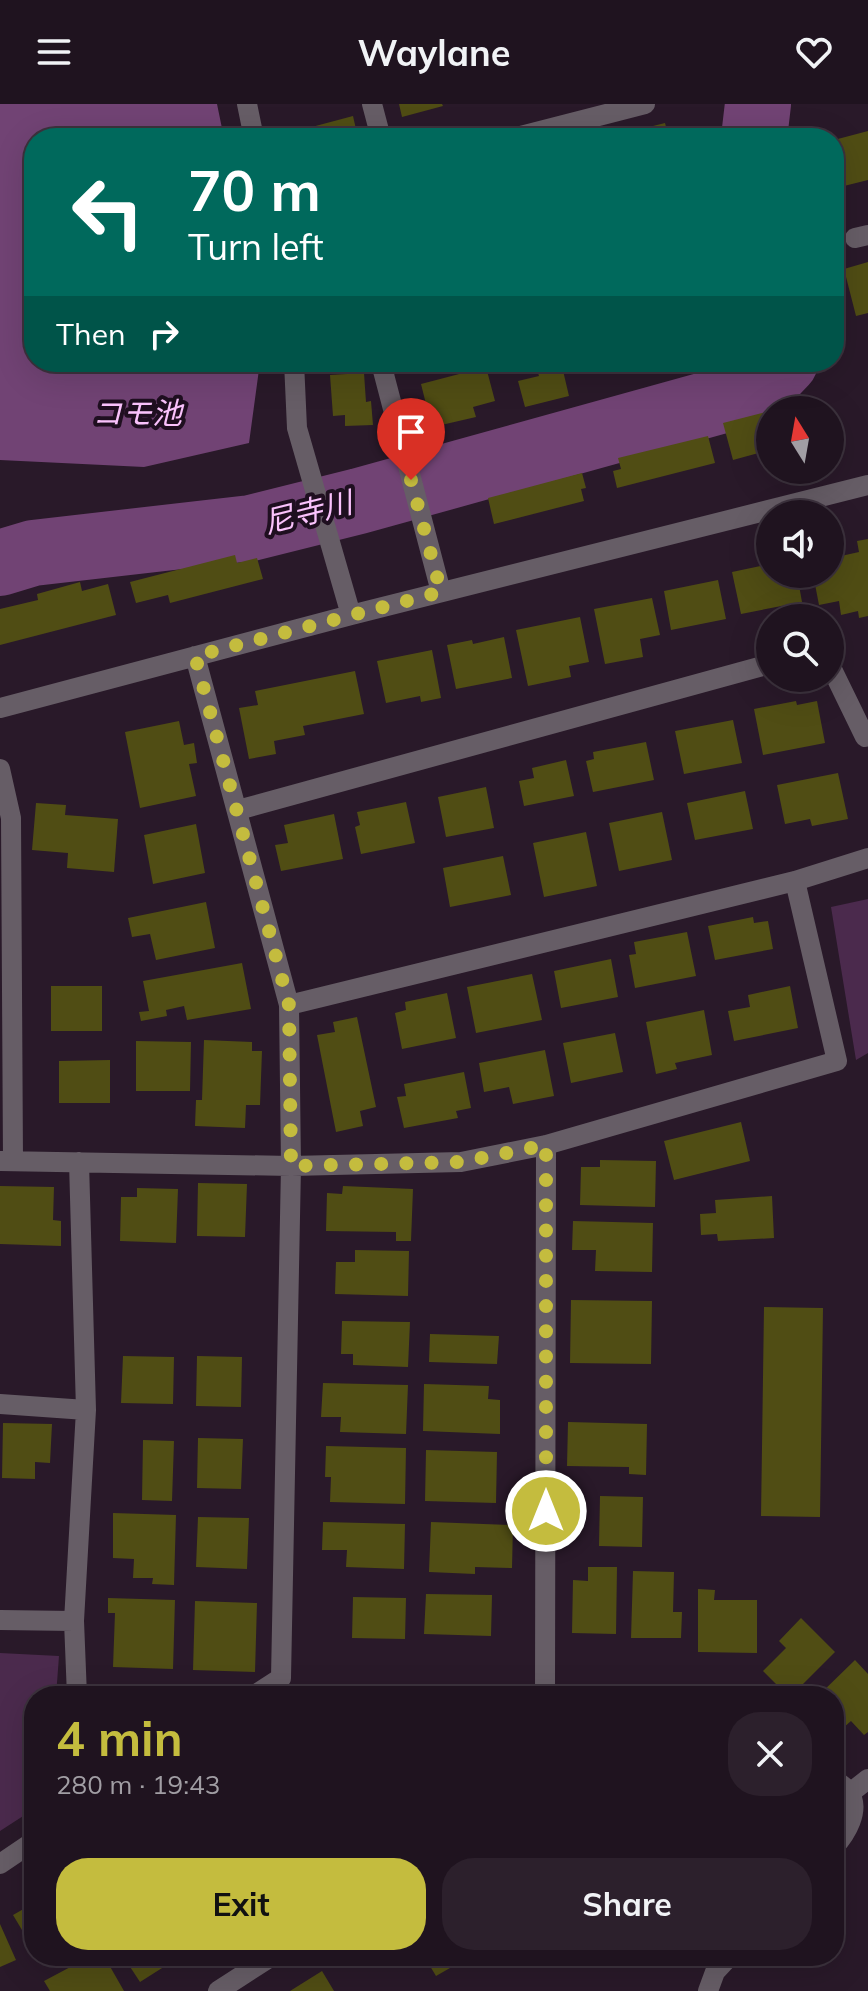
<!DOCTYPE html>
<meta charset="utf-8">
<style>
body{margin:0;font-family:Mulish,"Noto Sans JP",sans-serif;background:#2c202c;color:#f1f3f6;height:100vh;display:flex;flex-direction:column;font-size:30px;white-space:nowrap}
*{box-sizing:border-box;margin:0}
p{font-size:26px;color:#a19ea4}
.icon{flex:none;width:44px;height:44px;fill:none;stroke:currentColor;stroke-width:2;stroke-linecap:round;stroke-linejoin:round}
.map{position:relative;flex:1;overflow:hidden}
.side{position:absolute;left:24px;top:1582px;width:820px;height:280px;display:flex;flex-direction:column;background:#1f131f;border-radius:32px;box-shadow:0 8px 32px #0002,0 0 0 2px #3c323d}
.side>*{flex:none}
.guide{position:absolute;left:24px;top:24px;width:820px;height:244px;border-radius:32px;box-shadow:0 8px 32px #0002,0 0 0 2px #3c323d;background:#00695c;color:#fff;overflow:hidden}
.needle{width:52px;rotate:349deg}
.controls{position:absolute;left:756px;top:292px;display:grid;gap:16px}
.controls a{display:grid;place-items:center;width:88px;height:88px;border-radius:50%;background:#1f131f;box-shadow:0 8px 32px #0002,0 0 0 2px #3c323d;font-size:40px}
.pin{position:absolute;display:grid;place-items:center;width:68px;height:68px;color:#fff;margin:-82px -34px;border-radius:50% 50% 50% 0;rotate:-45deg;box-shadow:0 0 8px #0007}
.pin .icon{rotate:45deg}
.me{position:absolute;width:88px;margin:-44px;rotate:0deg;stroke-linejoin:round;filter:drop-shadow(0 0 6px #0008)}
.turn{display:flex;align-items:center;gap:28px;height:168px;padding:0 32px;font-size:36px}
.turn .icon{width:104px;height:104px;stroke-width:2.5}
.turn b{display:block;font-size:56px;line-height:68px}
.then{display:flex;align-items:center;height:76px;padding:0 32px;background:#0003;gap:16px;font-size:30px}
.round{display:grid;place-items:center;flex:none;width:84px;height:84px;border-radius:32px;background:#2c202c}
.headline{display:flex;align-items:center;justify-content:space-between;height:136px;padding:0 32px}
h1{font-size:48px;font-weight:700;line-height:60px;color:#c4bc3e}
.button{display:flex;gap:16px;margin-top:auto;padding:16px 32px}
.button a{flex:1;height:92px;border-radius:32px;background:#c4bc3e;color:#111;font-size:32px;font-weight:700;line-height:92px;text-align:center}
.button a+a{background:#2c202c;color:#f1f3f6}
header{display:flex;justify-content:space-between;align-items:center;height:104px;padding:0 32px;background:#1f131f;font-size:36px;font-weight:700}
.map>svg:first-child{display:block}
.green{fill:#4b2a4d}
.water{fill:#714374}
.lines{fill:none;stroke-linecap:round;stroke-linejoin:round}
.river{stroke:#714374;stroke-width:66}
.building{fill:#504d14}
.minor{stroke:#665d66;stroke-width:20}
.route{stroke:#c4bc3e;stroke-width:14;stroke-dasharray:0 25.2}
.labels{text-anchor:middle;stroke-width:8;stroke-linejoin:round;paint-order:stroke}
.water-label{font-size:30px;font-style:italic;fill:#fac2fc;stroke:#1f0f20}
</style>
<header><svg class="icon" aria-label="menu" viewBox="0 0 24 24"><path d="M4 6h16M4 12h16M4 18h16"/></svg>Waylane<svg class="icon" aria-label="heart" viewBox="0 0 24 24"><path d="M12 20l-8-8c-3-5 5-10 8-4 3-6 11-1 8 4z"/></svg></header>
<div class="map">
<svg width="868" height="1887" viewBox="0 0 868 1887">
<rect width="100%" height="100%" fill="#291929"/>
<!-- green -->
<path class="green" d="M868,795v154l-12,7 -25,-153z
M0,1549l59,3 -3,40h-22v113l-34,22z"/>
<!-- water -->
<path class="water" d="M0,0h217l7,34h-190v224h226l-11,81 -105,24 -144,-7z"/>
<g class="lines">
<!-- river -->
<path class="river" d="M754,34l4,-34
M0,459l33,-10 218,-25 108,-27 375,-104 30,-13 21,-22"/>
</g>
<!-- building -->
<path class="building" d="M399,0h43l1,2 -41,11z
M353,12l5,22h-47l-3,-10z
M665,19l4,15h-52v-3z
M868,27v49l-24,6 -10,-46z
M868,158v51l-12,3 -12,-47z
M561,258l8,34 -44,11 -7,-26 21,-5 -4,-13z
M486,263l9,34 -22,6 3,10 -39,9 -2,-7 -5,1 -9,-36z
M364,269l2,29 5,-1 2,24 -28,1v-11l-12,1 -3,-41z
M770,307v39l-37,10 -10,-37z
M708,332l7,27 -98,25 -4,-17 8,-2 -3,-11z
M582,369l4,15 -5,1 3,12 -90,23 -6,-26z
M868,435v77l-9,2 -1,-7 -17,4 -2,-14 -20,4 -6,-31h17v-23l9,-2 2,7 18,-4 -2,-11z
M235,451l2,8 20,-5 6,21 -93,24 -2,-8 -32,8 -6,-21z
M770,460v10h27l5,28 -61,12 -9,-42z
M718,476l8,39 -55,11 -7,-39z
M80,478l2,9 26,-7 8,31 -116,30v-36l38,-9 -1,-6z
M652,494l8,37 -20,4 3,18 -38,7 -11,-55z
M580,513l9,45 -20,4 2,11 -43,9 -12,-56z
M504,533l8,41 -56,11 -9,-44 25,-5 1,4z
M432,546l9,48 -20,4 -1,-6 -34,7 -9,-42z
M355,567l9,43 -61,12 2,9 -31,6 2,13 -27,5 -10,-51 19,-3 -3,-14z
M796,597l1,4 20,-4 8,42 -62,12 -9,-46z
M733,616l9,43 -58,11 -9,-43z
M179,617l5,24 10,-2 3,20 -8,1 7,32 -56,12 -15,-76z
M646,638l8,38 -61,12 -7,-31 8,-2 -1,-7z
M566,656l8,36 -50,10 -5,-25 15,-3 -2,-10z
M838,669l10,46 -36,7 -2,-7 -25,5 -8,-39z
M486,683l8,41 -48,9 -8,-40z
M745,687l8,38 -58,11 -8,-37z
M406,698l9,41 -54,11 -6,-27 5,-2 -3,-13z
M36,699l30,2 -1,10 53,4 -4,53 -47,-4 1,-15 -36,-3z
M662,708l10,48 -53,11 -10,-48z
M334,710l9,45 -62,12 -6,-26 13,-2 -4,-18z
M196,720l9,49 -52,11 -9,-49z
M586,728l11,54 -53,11 -11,-54z
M503,752l8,39 -61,12 -7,-39z
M206,798l9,46 -59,12 -6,-26 -18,3 -4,-19z
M753,813l1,6 14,-2 5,28 -58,11 -7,-34z
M687,828l9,44 -61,12 -6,-33 7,-1 -2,-12z
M611,855l7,38 -57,11 -7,-37z
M242,859l9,46 -64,11 -3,-14 -18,4 1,6 -26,5 -2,-9 10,-1 -6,-30z
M532,870l10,46 -66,13 -9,-46z
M51,882h51v45h-51z
M790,882l8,42 -64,13 -6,-30 22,-4 -2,-12z
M447,889l9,45 -54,11 -7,-36 11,-3 -1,-8z
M704,906l8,45 -37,8 2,6 -21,5 -10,-52z
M357,913l19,90 -16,4 3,15 -27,6 -19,-97 18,-3 -2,-10z
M615,929l8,39 -52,11 -8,-40z
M204,936l48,2v9h10l-2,54h-14l-1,23 -50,-2 1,-26h6z
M136,937l55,1 -1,49h-54z
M545,946l9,46 -41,8 -4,-17 -25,5 -5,-29z
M110,956v43h-51v-42z
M464,968l7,36 -15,3 2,7 -54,10 -7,-31 9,-1 -2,-12z
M741,1018l9,39 -76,19 -10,-39z
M600,1056l56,1 -1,46 -75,-2 1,-38h19z
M198,1079l49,1 -2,53 -48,-1z
M0,1082l54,1 -1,33 8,1v25l-61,-2z
M343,1082l70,3 -2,52h-15v-9l-70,-1 1,-38 15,1z
M137,1084l41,1 -2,54 -56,-2 1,-44h16z
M772,1092l2,42 -56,3 -1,-7 -16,1 -1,-21 16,-1 -1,-13z
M573,1117l80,2 -1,49 -57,-1 1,-21h-24z
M355,1146l54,1 -1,45 -73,-2 1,-32h19z
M571,1196l81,1 -1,63 -81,-1z
M764,1203l59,1 -3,209 -59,-1z
M342,1217l68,1 -2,45 -55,-2v-11h-12z
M430,1230l69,2 -2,28 -68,-2z
M123,1252l51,1 -1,47 -52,-1z
M197,1252l45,1 -1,50 -45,-1z
M323,1279l85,2 -2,49 -66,-2 1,-15h-20z
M424,1280l65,2 -1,13 12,1v34l-77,-3z
M568,1318l79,2 -1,51 -17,-1v-7l-62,-1z
M3,1319l49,1 -2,39 -15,-1v17l-33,-1z
M198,1334l45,1 -2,50 -44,-1z
M143,1336l31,1 -2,60 -30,-1z
M326,1342l80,2 -1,56 -75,-2 1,-25h-6z
M426,1346l71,2 -1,51 -71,-2z
M600,1392l43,1 -1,50 -43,-1z
M113,1409l63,2 -2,70 -22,-1 1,-6h-20l1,-19 -21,-1z
M198,1413l51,1 -2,51 -51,-2z
M323,1418l82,2 -1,45 -58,-2 1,-17h-25z
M431,1418l82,3 -1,43 -37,-1v7l-46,-2z
M588,1463h29l-1,67 -44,-1 1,-53 15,1z
M633,1467l41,1 -1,40h9l-1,26h-50z
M698,1485l17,1 -1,10h43v53l-59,-1z
M426,1490l66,1 -1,41 -67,-2z
M353,1493l53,1 -1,41 -53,-1z
M108,1494l67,2 -2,69 -60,-2 2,-54h-7z
M195,1497l62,2 -2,69 -62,-2z
M801,1514l34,34 -44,44h-3l-25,-25 23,-23 -7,-7z
M855,1556l13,14v58l-4,3 -13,-14 -17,15v-40h-16z
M133,1580l43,1 -1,11h-42z
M349,1581l71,1v10h-71z
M437,1581l63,1v10h-63z
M34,1789v57l-21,-35 14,-8 -4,-7z
M0,1820l16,36 -16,7z
M91,1852h13l20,35h-74l-6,-10z
M123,1852h58l-41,26z
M424,1852h29l4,8 -21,12z
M322,1867l12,20h-44z"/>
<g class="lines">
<!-- minor -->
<path class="minor" d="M247,0l7,34
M372,0l9,34
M513,34l132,-34
M855,134l13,-3
M294,258l3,66 54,187
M401,258l-19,5 59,225
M195,552l94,349 2,161 -10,512 -28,18
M830,561l35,72
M0,604l351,-93 517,-130
M0,665l11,49 2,343
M238,706l532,-146
M289,901l506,-124 73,-23
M0,1057l291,5 170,-4 85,-17 291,-84 -42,-180
M0,1300l86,6
M0,1516l74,1
M545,1590h194l3,2
M77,1592l-3,-75 12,-211 -7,-248
M545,1592l1,-551
M834,1675c5,4 12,8 15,13 12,18 -3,42 -15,55
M850,1689l18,-14
M0,1760l34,-23
M218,1887l54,-35
M708,1887l7,-19 15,-16"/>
</g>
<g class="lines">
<!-- route -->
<path class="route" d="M411,376l30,112 -246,64 94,349 2,161 170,-4 85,-17v366"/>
</g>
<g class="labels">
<!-- water labels -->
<g class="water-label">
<text x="137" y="320">コモ池</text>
<text transform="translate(308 409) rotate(-14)" y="10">尼寺川</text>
</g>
</g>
</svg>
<div class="controls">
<a><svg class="needle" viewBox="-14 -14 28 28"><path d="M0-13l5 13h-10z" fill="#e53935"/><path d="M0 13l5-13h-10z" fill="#a19ea4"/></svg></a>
<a><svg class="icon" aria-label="sound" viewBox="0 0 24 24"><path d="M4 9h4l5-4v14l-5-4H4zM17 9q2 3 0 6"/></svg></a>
<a><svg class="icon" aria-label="search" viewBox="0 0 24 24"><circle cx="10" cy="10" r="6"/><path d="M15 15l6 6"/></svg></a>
</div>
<div class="pin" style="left:411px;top:376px;background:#d93025"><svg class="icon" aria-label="arrive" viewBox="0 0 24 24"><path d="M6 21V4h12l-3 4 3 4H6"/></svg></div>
<svg class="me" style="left:546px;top:1407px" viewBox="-20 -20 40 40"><circle r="17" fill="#c4bc3e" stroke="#fff" stroke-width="3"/><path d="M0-11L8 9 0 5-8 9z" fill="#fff"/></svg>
<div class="guide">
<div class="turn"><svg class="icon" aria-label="left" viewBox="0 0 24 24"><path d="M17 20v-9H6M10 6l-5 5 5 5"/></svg><div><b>70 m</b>Turn left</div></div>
<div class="then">Then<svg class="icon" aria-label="right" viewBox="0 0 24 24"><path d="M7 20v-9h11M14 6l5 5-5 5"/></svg></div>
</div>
<section class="side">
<div class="headline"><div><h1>4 min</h1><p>280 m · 19:43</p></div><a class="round"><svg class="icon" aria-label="close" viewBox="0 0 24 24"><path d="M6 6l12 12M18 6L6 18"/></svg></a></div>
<div class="button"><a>Exit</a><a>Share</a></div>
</section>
</div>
